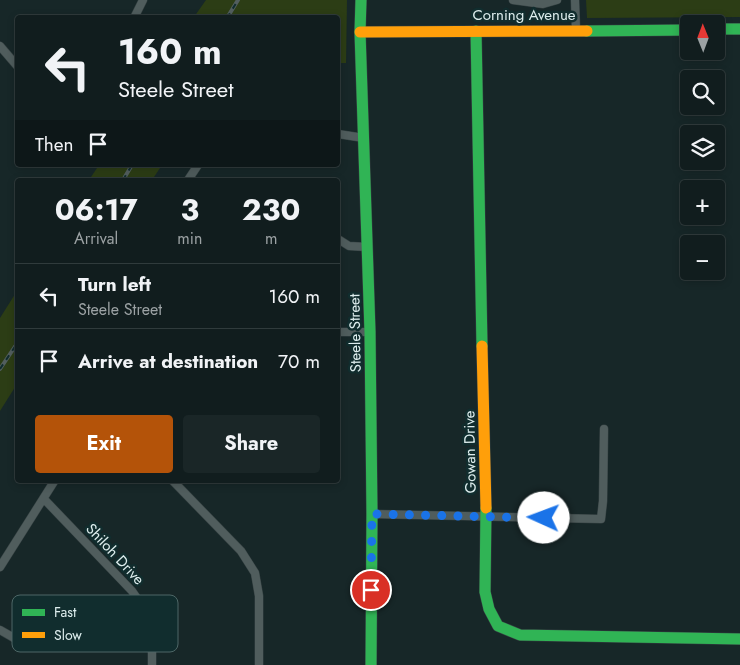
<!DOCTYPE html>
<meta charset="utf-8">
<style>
body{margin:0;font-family:Jost,sans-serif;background:#1a2627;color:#f1f3f6;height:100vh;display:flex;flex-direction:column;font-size:19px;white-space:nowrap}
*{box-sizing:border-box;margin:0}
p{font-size:16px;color:#9ca2a4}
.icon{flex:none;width:28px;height:28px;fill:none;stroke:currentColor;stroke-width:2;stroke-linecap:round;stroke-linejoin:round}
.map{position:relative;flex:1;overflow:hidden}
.drawer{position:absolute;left:15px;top:178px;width:325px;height:305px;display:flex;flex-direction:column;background:#111d1e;border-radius:5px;box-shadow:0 2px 8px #0003,0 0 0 1px #303b3c}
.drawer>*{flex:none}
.hud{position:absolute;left:15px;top:15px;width:325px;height:152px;border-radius:5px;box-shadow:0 2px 8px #0003,0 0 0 1px #303b3c;background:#111d1e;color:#f1f3f6;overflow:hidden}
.needle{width:32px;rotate:359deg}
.controls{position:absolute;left:680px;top:15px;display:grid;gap:10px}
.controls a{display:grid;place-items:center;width:45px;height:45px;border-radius:5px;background:#111d1e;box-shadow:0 2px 8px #0003,0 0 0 1px #303b3c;font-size:25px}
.pin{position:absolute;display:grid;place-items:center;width:42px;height:42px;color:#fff;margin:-21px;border:2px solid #fff;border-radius:50%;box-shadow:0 1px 5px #0007}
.me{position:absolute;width:55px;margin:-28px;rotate:272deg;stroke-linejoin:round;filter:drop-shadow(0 0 4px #0008)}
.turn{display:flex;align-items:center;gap:18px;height:105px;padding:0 20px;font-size:22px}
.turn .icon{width:65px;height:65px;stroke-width:2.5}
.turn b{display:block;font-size:35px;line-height:42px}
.then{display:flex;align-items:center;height:48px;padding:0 20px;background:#0003;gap:10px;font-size:19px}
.eta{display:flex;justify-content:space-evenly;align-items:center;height:85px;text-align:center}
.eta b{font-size:30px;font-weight:700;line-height:35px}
.primary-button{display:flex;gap:10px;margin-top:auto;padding:10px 20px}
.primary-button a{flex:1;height:58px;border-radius:5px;background:#b45309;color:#fff;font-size:20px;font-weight:700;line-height:58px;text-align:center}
.primary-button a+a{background:#1a2627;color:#f1f3f6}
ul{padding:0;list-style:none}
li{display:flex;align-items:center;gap:15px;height:65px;padding:0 20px;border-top:1px solid #303b3c}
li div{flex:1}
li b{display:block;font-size:19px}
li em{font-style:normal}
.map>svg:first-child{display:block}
.green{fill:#2c3d15}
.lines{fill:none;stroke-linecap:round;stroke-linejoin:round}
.street-casing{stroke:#374344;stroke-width:9}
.fast-casing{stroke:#374344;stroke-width:12}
.slow-casing{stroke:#374344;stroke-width:12}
.street{stroke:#505d5d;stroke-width:8}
.fast{stroke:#30b455;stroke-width:11}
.slow{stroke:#ff9f0a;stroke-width:11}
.rail-casing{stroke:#525e5e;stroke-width:4}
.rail{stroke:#112d2e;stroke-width:2;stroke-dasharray:5.5;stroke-linecap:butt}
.route{stroke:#1a73e8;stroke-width:9;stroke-dasharray:0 16.2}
.labels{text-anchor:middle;stroke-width:5;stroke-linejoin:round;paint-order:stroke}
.street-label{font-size:15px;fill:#ddeded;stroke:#112d2e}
.key{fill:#112d2e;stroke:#4e6767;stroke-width:1}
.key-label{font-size:14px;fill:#ddeded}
</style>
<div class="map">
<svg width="740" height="665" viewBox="0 0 740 665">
<rect width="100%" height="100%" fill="#172728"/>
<!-- green -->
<path class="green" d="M206,0h141l-1,63h-8v-45l-144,-1z
M586,0h154v17l-153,1z
M99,165h63l-10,15h-63z
M17,291v93l-17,27v-93z"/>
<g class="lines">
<defs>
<path id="street" d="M513,0l30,4 14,-4
M575,0l1,30
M134,18l9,-18
M0,46l18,21
M338,134l26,4
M188,180l10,-15
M338,239l11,7 18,1
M338,332h32
M172,480l69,71 14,22 4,23v69
M44,499l88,92 14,20 6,27v27
M372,514l229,5 2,-18 1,-72
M0,567l55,-87
M0,630l28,16"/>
<path id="fast" d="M361,0l-1,32 10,300 2,182 -1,151
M716,29h24
M476,31l6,315
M587,31l102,-1
M486,508l-1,84 4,17 9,17 22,9 220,4"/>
<path id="slow" d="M360,32l227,-1
M482,346l4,162"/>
</defs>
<!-- street casing -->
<use href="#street" class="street-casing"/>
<!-- fast casing -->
<use href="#fast" class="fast-casing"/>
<!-- slow casing -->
<use href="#slow" class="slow-casing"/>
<!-- street -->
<use href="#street" class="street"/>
<!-- fast -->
<use href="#fast" class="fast"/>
<!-- slow -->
<use href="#slow" class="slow"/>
<defs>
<path id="rail" d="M227,18l11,-18
M123,180l9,-15
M0,369l18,-27"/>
</defs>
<!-- rail casing -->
<use href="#rail" class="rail-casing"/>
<!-- rail -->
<use href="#rail" class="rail"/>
</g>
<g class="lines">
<!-- route -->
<path class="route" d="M371,590l1,-76 172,4"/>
</g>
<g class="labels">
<!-- street labels -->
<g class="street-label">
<text x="524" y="20">Corning Avenue</text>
<text transform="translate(355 333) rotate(-91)" y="5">Steele Street</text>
<text transform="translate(470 452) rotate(-91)" y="5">Gowan Drive</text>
<text transform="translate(115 554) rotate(47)" y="5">Shiloh Drive</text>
</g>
</g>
<!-- legend -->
<rect x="12" y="595" width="166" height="57" rx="8" class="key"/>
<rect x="22" y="609" width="23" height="7" fill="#30b455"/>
<rect x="22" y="632" width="23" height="6" fill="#ff9f0a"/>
<g class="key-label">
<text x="54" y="617">Fast</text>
<text x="54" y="640">Slow</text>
</g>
</svg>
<div class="controls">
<a><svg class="needle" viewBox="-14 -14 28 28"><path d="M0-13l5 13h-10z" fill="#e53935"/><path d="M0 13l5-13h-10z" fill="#9ca2a4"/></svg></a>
<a><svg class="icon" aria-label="search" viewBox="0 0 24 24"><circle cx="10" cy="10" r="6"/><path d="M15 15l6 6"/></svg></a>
<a><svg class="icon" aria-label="layers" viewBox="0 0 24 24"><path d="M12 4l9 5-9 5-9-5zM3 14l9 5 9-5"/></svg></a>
<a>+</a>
<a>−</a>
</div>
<div class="pin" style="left:371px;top:590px;background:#d93025"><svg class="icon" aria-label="arrive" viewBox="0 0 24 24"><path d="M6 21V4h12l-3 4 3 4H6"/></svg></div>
<svg class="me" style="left:544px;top:518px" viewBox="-20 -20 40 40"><circle r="19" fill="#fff"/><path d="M0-13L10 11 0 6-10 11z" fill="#1a73e8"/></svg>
<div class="hud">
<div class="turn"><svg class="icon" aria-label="left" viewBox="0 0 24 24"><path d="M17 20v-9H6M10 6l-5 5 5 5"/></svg><div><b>160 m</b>Steele Street</div></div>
<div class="then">Then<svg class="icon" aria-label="arrive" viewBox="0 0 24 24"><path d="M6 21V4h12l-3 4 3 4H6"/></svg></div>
</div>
<section class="drawer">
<div class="eta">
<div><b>06:17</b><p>Arrival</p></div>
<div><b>3</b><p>min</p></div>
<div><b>230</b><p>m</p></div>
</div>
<ul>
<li><svg class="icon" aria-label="left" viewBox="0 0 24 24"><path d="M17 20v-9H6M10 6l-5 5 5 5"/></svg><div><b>Turn left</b><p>Steele Street</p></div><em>160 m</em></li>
<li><svg class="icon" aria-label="arrive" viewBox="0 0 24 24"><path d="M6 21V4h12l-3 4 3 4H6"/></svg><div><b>Arrive at destination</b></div><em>70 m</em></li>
</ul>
<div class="primary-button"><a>Exit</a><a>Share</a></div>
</section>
</div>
